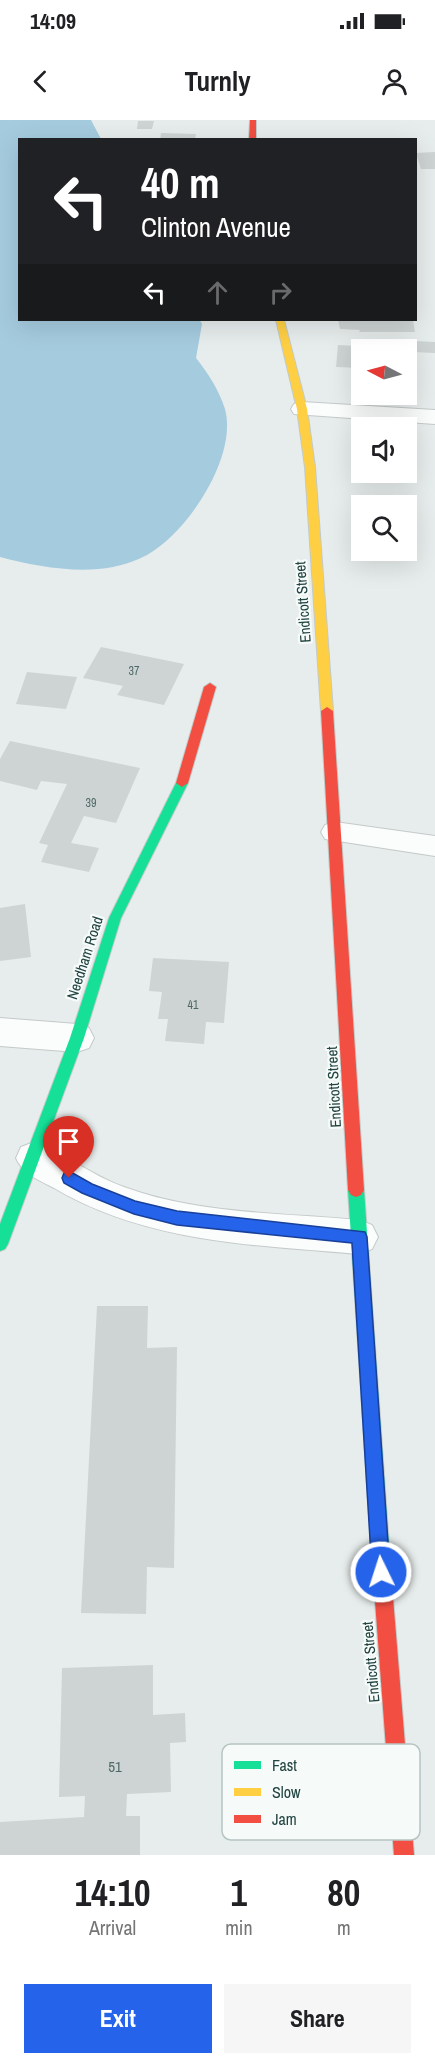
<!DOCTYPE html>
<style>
body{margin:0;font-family:"Archivo Narrow",sans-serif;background:#f6f6f6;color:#202124;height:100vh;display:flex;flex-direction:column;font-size:22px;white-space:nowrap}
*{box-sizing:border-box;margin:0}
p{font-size:20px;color:#757577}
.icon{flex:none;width:33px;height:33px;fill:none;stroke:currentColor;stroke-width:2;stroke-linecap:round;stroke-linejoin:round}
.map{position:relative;height:1735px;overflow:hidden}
.sheet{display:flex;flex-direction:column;background:#fff;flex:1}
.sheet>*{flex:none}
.top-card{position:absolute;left:18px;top:18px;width:399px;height:183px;border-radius:0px;box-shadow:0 6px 24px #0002;background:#202124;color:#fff;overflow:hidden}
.needle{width:39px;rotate:276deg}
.controls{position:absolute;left:351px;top:219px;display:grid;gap:12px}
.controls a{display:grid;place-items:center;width:66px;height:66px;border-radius:0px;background:#fff;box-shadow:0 6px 24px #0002;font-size:30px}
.pin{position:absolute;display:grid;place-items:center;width:51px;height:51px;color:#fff;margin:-62px -26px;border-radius:50% 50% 50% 0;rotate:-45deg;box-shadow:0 0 6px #0007}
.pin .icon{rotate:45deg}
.me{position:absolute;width:66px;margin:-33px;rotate:356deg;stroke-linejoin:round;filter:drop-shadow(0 0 4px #0008)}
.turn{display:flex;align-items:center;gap:21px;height:126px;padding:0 24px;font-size:27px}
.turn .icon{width:78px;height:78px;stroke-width:2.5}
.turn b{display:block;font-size:42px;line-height:51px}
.lanes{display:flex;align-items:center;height:57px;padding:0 24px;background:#0003;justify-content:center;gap:30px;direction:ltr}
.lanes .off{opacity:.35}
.eta{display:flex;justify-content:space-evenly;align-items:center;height:102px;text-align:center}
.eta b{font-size:36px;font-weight:800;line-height:42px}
.primary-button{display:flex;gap:12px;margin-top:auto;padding:12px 24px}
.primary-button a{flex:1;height:69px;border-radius:0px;background:#2563eb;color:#fff;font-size:24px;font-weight:800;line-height:69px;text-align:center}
.primary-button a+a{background:#f6f6f6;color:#202124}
.status{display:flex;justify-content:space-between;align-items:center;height:42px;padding:0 30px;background:#fff;direction:ltr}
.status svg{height:16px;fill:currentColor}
header{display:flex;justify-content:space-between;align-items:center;height:78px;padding:0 24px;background:#fff;font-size:27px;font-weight:800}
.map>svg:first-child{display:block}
.water{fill:#a5cbdf}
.building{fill:#ced4d3}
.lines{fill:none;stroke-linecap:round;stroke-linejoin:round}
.lane-casing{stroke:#c4cac9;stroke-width:2}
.street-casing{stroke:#c4cac9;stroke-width:2}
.fast-casing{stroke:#c2cbc9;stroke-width:2}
.slow-casing{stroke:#c2cbc9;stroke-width:2}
.jam-casing{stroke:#c2cbc9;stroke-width:2}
.lane{fill:#fbfcfc;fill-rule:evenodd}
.street{fill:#fbfcfc;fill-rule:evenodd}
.fast{fill:#16e098;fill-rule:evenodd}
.slow{fill:#ffcf43;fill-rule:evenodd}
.jam{fill:#f24e42;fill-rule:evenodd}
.route{fill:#2563eb;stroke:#184099;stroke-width:1.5}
.labels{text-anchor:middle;stroke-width:4.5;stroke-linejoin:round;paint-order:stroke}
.number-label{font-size:12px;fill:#4e6966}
.street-label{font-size:15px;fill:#224441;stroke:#f6fbfa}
.near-number-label{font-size:15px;fill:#4e6966}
.key{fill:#f6fbfa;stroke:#b6c4c2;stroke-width:1.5}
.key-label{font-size:16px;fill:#224441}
</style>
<div class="status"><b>14:09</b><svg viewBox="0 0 49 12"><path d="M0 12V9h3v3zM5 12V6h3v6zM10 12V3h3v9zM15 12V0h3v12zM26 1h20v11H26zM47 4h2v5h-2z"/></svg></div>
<header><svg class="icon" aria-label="back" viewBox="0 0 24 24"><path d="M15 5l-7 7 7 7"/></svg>Turnly<svg class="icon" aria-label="person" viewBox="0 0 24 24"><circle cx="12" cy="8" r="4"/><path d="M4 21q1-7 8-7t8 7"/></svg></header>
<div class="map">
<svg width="435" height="1735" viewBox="0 0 435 1735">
<rect width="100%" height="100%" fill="#e7edec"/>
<!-- water -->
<path class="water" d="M0,0h91l10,19 -81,1v180h180l2,4 -6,34c12,15 23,32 29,51 13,48 -38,124 -78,146 -9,5 -24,10 -34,12 -36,7 -79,-1 -113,-10z"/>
<!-- building -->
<path class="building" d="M138,1h16l-2,8h-15z
M161,13l35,1 -1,6h-35z
M435,32v17h-14l-5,-16z
M338,200h75l2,12h-56l1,-2 -20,-1z
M414,221l21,1v11l-22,-1z
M338,225l57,3v2h-33v18l-26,-1z
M101,527l83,17 -20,41 -47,-10 6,-9 -40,-8z
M27,552l50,5 -11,32 -50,-5z
M10,621l130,27 -24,55 -32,-7 -13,27 28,5 -10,24 -48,-10 7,-17 -9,-2 28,-59 -26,-3 -4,9 -37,-9v-22z
M25,784l6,53 -31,4v-53z
M153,838l76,4 -5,61 -18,-1 -2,22 -39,-3 3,-22h-10l4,-27 -13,-1z
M97,1186h51l-1,42 30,-1 -3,221 -27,-1 -1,47 -65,-1z
M153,1545v50l32,-2 1,29 -16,1 1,49 -44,2 -1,22h14v39h-140v-33l84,-5 1,-21 -26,1 3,-129z"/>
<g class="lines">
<defs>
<path id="lane" d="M335,702l100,14v20l-110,-17 -4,-7 4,-7z"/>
<path id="street" d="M302,282l133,8v14l-141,-10 -3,-5 3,-5z
M0,898l77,6 12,4 5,10 -5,10 -12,4 -77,-6z
M34,1022c31,11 58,34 90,45 73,27 158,26 235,33l13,5 6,12 -6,12 -13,5c-105,-9 -212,-11 -305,-66 -15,-8 -31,-14 -38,-30l5,-11z"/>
<path id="fast" d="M182,659l6,4 -67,135 -37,120 -76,206 -3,5 -5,2v-27l70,-186 39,-120 67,-135z
M356,1063l5,2 3,5 26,371 -3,6 -6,3 -6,-3 -3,-6 -24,-371 3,-5z"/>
<path id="slow" d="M276,200h8l23,89 8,58 18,244 -6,4 -6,-4 -16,-244 -8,-58z"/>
<path id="jam" d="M250,0h6v20h-7z
M210,563l6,4 -28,96 -6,4 -6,-4 28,-96z
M327,587l6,4 31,479 -3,5 -5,2 -5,-2 -3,-5 -27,-479z
M381,1432l6,3 3,6 24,294h-20l-22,-294 3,-6z"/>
</defs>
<!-- lane casing -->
<use href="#lane" class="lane-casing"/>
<!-- street casing -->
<use href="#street" class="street-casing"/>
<!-- fast casing -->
<use href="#fast" class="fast-casing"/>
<!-- slow casing -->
<use href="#slow" class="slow-casing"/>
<!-- jam casing -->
<use href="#jam" class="jam-casing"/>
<!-- lane -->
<use href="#lane" class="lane"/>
<!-- street -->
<use href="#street" class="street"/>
<!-- fast -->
<use href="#fast" class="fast"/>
<!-- slow -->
<use href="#slow" class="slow"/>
<!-- jam -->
<use href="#jam" class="jam"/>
</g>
<!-- route -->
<path class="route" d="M69,1051l23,13 43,17 42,10 188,21 2,5 23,335 -3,6 -6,3 -7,-3 -2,-6 -20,-329 -175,-18 -43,-11 -52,-21 -18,-10 -2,-5 2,-5z"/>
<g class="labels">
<!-- number labels -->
<g class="number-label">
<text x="134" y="555">37</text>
<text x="91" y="687">39</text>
<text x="193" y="889">41</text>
</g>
<!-- street labels -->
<g class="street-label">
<text transform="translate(303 482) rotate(-94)" y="5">Endicott Street</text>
<text transform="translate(85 838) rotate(-72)" y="5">Needham Road</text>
<text transform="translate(334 967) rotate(-93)" y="5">Endicott Street</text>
<text transform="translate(371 1542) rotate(-95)" y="5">Endicott Street</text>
</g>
<!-- near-number labels -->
<g class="near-number-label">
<text x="115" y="1652">51</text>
</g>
</g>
<!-- legend -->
<rect x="222" y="1624" width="198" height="96" rx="9" class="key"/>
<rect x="234" y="1641" width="27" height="8" fill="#16e098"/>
<rect x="234" y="1668" width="27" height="8" fill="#ffcf43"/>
<rect x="234" y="1695" width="27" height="8" fill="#f24e42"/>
<g class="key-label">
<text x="272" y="1651">Fast</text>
<text x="272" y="1678">Slow</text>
<text x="272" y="1705">Jam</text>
</g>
</svg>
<div class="controls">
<a><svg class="needle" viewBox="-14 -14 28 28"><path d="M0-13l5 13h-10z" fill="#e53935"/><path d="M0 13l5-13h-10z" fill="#757577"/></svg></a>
<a><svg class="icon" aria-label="sound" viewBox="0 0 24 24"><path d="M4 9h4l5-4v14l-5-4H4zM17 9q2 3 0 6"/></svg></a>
<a><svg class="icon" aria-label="search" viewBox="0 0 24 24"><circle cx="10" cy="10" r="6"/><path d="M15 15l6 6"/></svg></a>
</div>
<div class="pin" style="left:69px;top:1058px;background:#d93025"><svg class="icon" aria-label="arrive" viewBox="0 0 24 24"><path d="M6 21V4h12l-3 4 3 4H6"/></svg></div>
<svg class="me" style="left:381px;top:1452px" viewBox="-20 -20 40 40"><circle r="17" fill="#2563eb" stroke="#fff" stroke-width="3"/><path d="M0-11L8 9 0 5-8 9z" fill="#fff"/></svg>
<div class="top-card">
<div class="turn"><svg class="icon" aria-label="left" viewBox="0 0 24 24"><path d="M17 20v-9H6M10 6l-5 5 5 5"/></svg><div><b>40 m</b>Clinton Avenue</div></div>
<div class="lanes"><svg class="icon" aria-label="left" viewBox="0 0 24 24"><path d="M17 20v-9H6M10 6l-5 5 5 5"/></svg><svg class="icon off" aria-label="ahead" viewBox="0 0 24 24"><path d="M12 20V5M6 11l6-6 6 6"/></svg><svg class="icon off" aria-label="right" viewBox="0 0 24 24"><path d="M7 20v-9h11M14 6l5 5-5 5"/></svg></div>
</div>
</div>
<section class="sheet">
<div class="eta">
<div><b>14:10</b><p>Arrival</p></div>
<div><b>1</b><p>min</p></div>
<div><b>80</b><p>m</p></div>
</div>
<div class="primary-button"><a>Exit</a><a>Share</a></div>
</section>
